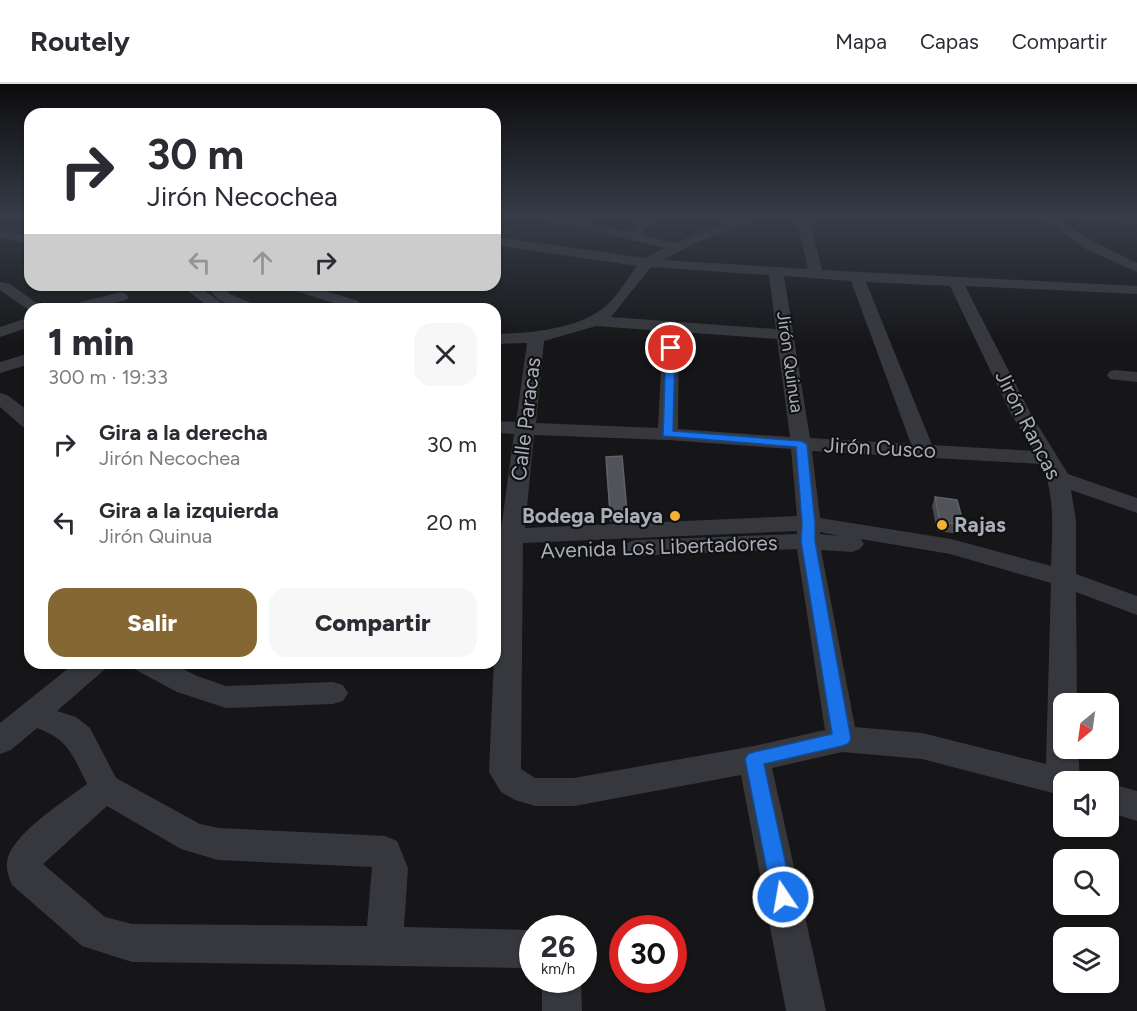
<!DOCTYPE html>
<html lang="es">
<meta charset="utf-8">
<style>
body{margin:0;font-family:Figtree,sans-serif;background:#f7f7f7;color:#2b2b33;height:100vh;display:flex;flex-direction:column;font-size:22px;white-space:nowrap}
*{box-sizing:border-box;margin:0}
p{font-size:20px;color:#7c7c81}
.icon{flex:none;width:33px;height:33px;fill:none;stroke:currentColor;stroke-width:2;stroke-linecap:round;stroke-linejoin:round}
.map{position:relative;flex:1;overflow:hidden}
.panel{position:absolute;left:24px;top:219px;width:477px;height:366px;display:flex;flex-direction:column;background:#fff;border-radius:18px;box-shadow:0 2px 4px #0004}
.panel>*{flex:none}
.guide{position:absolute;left:24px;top:24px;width:477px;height:183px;border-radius:18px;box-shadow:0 2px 4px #0004;background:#fff;color:#2b2b33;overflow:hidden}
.needle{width:39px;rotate:209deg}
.tools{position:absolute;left:1053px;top:609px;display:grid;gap:12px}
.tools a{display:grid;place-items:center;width:66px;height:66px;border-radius:12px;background:#fff;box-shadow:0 2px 4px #0004;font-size:30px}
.speed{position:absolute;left:519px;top:831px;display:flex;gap:12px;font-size:30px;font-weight:700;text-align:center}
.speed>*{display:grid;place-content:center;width:78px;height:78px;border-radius:50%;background:#fff;box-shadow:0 2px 4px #0004;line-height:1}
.speed small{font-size:15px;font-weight:400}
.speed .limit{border:9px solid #d22;background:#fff;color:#111}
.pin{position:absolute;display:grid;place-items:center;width:51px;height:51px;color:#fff;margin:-26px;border:3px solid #fff;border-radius:50%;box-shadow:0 2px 6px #0007}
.me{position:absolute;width:66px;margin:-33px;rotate:348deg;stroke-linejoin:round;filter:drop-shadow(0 0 4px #0008)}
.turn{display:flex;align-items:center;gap:21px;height:126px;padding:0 24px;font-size:27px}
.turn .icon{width:78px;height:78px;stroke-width:2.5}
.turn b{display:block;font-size:42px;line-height:51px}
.lanes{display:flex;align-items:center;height:57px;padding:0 24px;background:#0003;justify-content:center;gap:30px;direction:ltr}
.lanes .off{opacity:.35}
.round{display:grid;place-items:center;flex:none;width:63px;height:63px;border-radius:18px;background:#f7f7f7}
.head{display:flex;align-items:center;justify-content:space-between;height:102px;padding:0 24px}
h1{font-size:36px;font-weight:800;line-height:45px}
.action{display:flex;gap:12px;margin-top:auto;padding:12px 24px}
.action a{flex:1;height:69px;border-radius:18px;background:#856733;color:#fff;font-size:24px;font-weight:800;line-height:69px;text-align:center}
.action a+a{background:#f7f7f7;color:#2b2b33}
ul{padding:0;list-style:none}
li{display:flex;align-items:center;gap:18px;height:78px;padding:0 24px}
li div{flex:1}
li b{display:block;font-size:22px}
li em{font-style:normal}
header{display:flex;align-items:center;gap:36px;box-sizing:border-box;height:84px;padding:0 30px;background:#fff;border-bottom:2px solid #e1e1e2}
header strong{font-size:28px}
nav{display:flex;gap:33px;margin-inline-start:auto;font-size:21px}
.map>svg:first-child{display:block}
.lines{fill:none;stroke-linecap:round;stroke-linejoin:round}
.minor{fill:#37383d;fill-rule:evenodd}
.wall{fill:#47494d}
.building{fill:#525359;stroke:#5f6168;stroke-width:1.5}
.route{fill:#1a73e8;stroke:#114b97;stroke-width:1.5}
.poi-dot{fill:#f2b134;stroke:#111113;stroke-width:2}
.labels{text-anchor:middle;stroke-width:4.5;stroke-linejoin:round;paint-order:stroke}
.far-street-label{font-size:18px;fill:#a8adb8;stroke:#111113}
.street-label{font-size:21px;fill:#a8adb8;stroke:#111113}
.poi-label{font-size:21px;font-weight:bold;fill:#a8adb8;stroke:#111113;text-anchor:end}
</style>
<header>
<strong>Routely</strong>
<nav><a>Mapa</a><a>Capas</a><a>Compartir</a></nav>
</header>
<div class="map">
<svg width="1137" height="927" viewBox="0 0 1137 927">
<rect width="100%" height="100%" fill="#161618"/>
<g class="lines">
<!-- minor -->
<path class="minor" d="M495,132h11l-11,6z
M540,132h20l70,16 14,-16h12l-15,19 34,8 67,-27h16l-2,3 -61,24 -32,17 145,9 -12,-53h12l14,54 315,16v8l-172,-8 66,128 37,60 69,24v15l-66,-23 5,30v54l61,22v19l-61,-23 1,112h-13v44h14l2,34h-16v14l-142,-37 -80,-7 -70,16 54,243h-40l-45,-236 -167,31h-39l-20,-6 -14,-8 -12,-20 10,-228h-4v-14l6,-1 13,-95 -19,-1v-12l21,1 11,-79 -32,1v-10c34,-1 79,-4 107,-25 14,-10 25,-30 35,-43l-142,-21v-8l150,21 20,-10 -123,-29zM651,183l118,8 7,54 -165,-12zM784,192l67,5 60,163 -101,-6zM866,198l84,4 61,128 23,37 -102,-6zM596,242l67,5 -5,97 -122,-5 8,-82zM679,248l98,7 13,98 -112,-8zM534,351l134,5 123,9 6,67 -272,12zM812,367l229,13c15,31 11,69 10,102l-100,-27 -131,-21zM797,447v3l-162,6 -8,3 -4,5 4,5 8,3 162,-7 28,181 -71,16 -180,32h-39l-14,-9 2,-226zM820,448l20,4 -20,-2zM861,455l89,15 101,29 -5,181 -124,-31 -67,-6 -34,-177 31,2 8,-3 4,-5z
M1039,132h14l41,26 43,21v9l-53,-24z
M1075,132h62v7l-56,-3z
M0,146l30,6v8l-30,-6z
M0,198l10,2 35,25h-15v2l-30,-21z
M180,201h17l33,24h-18z
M208,201h18l-1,3 5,6 28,12 2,3c-20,0 -44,-3 -52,-24z
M284,201h23l51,16 3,3 -8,5 -67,-21z
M121,208l5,2 3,3 -3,3 -36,9h-27l2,-3z
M30,233v10l-30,10v-10z
M30,269v11l-30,9v-11z
M1116,286l21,2v10l-27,-3 -3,-4 3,-4z
M0,309l7,2 23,17v17l-7,-2 -23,-20z
M75,579h33l-4,7 -47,41 19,6 14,11 26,50 84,46 18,4 167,8 12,5 11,27 -4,59 128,3v38l-400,-6 -50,-16 -70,-61c-3,-8 -6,-14 -5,-23 4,-28 58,-61 80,-78 -15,-30 -18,-44 -50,-56l-26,22 -11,4v-31zM107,722l74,43 37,11 154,7 -5,59 -235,-2 -27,-7 -62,-53z
M132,579h39l26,13 29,10 107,-4 10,3 5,8 -5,8 -10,3 -107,4 -49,-16 -41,-22z
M1108,699l29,8v30l-29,-9z
M542,896h39l1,31h-40z"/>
</g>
<!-- wall -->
<path class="wall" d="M606,373l21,55v9l-17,1 -4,-55z
M935,413l29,28 -4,9 -23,-3 -5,-25z"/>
<!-- building -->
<path class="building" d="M622,372l5,56h-17l-4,-55z
M935,413l22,3 7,25 -24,-3z"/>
<!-- sky -->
<linearGradient id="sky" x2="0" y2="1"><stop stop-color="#0c0c0d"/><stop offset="0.51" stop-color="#363c48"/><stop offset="1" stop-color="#363c48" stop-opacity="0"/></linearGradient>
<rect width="1137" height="261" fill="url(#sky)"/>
<!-- route -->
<path class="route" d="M671,261l4,3 -2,83 128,10 6,3 8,79v18l36,198 -3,5 -6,2 -78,18 29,133 -3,7 -7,3 -8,-3 -3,-7 -27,-138 3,-5 6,-2 78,-18 -31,-193 1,-18 -6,-76 -133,-11 3,-88z"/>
<!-- markers -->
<g class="poi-dot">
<circle cx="675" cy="432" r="6"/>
<circle cx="942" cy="441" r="6"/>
</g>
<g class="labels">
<!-- far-street labels -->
<g class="far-street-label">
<text transform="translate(790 278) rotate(82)" y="6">Jirón Quinua</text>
</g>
<!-- street labels -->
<g class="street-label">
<text transform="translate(526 335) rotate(-83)" y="7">Calle Paracas</text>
<text transform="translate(1028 341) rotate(63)" y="7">Jirón Rancas</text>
<text transform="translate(880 364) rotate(3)" y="7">Jirón Cusco</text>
<text transform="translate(659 463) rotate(-2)" y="7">Avenida Los Libertadores</text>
</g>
<!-- poi labels -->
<g class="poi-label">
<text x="663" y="439">Bodega Pelaya</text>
<text x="954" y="448" text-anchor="start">Rajas</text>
</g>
</g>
</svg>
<div class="tools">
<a><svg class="needle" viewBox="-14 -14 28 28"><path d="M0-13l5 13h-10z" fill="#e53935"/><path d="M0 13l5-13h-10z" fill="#7c7c81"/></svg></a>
<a><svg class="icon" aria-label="sound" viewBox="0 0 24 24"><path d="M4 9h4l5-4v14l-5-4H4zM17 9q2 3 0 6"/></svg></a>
<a><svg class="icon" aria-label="search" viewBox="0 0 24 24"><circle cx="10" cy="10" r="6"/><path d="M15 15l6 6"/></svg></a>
<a><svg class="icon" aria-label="layers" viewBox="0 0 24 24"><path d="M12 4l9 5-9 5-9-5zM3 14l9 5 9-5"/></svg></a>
</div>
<div class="speed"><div>26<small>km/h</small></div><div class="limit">30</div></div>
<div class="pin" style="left:671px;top:264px;background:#d93025"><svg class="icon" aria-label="arrive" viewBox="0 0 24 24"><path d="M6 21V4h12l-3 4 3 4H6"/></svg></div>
<svg class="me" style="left:783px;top:813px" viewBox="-20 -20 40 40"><circle r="17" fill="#1a73e8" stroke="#fff" stroke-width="3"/><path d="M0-11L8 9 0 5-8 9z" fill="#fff"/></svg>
<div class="guide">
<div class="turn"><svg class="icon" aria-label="right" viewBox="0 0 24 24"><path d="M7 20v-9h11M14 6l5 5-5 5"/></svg><div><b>30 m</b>Jirón Necochea</div></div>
<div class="lanes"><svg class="icon off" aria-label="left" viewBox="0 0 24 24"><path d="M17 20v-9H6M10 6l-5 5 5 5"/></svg><svg class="icon off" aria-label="ahead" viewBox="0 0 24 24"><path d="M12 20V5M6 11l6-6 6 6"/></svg><svg class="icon" aria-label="right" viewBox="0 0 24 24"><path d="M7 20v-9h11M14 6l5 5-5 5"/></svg></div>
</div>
<section class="panel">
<div class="head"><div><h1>1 min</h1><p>300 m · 19:33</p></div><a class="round"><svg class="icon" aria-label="close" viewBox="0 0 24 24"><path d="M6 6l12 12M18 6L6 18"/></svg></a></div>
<ul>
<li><svg class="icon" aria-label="right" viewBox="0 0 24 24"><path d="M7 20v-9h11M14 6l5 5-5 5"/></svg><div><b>Gira a la derecha</b><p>Jirón Necochea</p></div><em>30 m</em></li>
<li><svg class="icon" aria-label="left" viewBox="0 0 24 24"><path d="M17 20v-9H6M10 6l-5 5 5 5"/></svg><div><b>Gira a la izquierda</b><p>Jirón Quinua</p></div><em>20 m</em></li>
</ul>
<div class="action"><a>Salir</a><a>Compartir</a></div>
</section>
</div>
